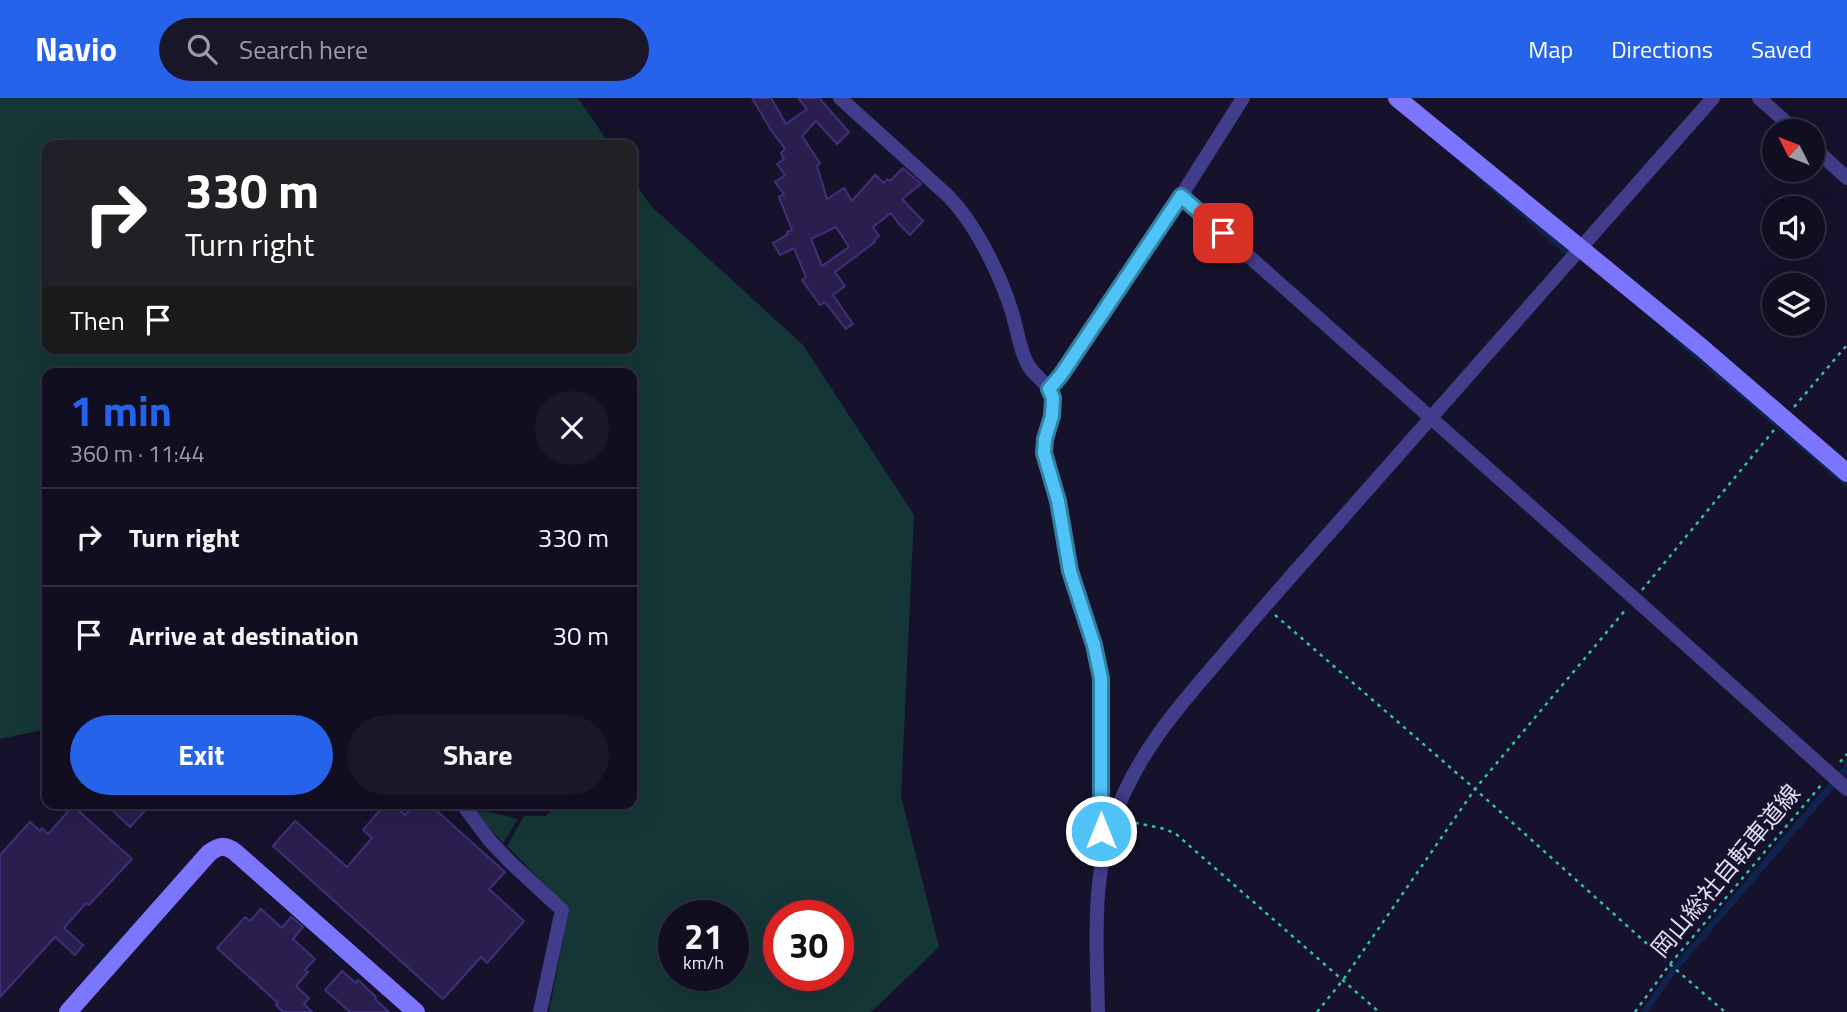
<!DOCTYPE html>
<meta charset="utf-8">
<style>
body{margin:0;font-family:"Titillium Web","Noto Sans JP",sans-serif;background:#1a172a;color:#f1f3f6;height:100vh;display:flex;flex-direction:column;font-size:26px;white-space:nowrap}
*{box-sizing:border-box;margin:0}
p{font-size:23px;color:#9c9ca5}
.icon{flex:none;width:38px;height:38px;fill:none;stroke:currentColor;stroke-width:2;stroke-linecap:round;stroke-linejoin:round}
.map{position:relative;flex:1;overflow:hidden}
.details{position:absolute;left:42px;top:270px;width:595px;height:441px;display:flex;flex-direction:column;background:#110e21;border-radius:14px;box-shadow:0 7px 28px #0002,0 0 0 2px #302e3f}
.details>*{flex:none}
.guide{position:absolute;left:42px;top:42px;width:595px;height:214px;border-radius:14px;box-shadow:0 7px 28px #0002,0 0 0 2px #302e3f;background:#202124;color:#fff;overflow:hidden}
.needle{width:46px;rotate:312deg}
.controls{position:absolute;left:1762px;top:21px;display:grid;gap:14px}
.controls a{display:grid;place-items:center;width:63px;height:63px;border-radius:50%;background:#110e21;box-shadow:0 7px 28px #0002,0 0 0 2px #302e3f;font-size:35px}
.speed{position:absolute;left:658px;top:802px;display:flex;gap:14px;font-size:35px;font-weight:700;text-align:center}
.speed>*{display:grid;place-content:center;width:91px;height:91px;border-radius:50%;background:#110e21;box-shadow:0 7px 28px #0002,0 0 0 2px #302e3f;line-height:1}
.speed small{font-size:18px;font-weight:400}
.speed .limit{border:10px solid #d22;background:#fff;color:#111}
.pin{position:absolute;display:grid;place-items:center;width:60px;height:60px;color:#fff;margin:-30px;border-radius:14px;box-shadow:0 4px 10px #0006}
.me{position:absolute;width:77px;margin:-38px;rotate:0deg;stroke-linejoin:round;filter:drop-shadow(0 0 5px #0008)}
.turn{display:flex;align-items:center;gap:24px;height:147px;padding:0 28px;font-size:32px}
.turn .icon{width:91px;height:91px;stroke-width:2.5}
.turn b{display:block;font-size:49px;line-height:60px}
.then{display:flex;align-items:center;height:66px;padding:0 28px;background:#0003;gap:14px;font-size:26px}
.round{display:grid;place-items:center;flex:none;width:74px;height:74px;border-radius:37px;background:#1a172a}
.overview{display:flex;align-items:center;justify-content:space-between;height:119px;padding:0 28px}
h1{font-size:42px;font-weight:700;line-height:52px;color:#2563eb}
.cta{display:flex;gap:14px;margin-top:auto;padding:14px 28px}
.cta a{flex:1;height:80px;border-radius:42px;background:#2563eb;color:#fff;font-size:28px;font-weight:700;line-height:80px;text-align:center}
.cta a+a{background:#1a172a;color:#f1f3f6}
ul{padding:0;list-style:none}
li{display:flex;align-items:center;gap:21px;height:98px;padding:0 28px;border-top:2px solid #302e3f}
li div{flex:1}
li b{display:block;font-size:26px}
li em{font-style:normal}
header{display:flex;align-items:center;gap:42px;box-sizing:border-box;height:98px;padding:0 35px;background:#2563eb;color:#fff}
header strong{font-size:33px}
nav{display:flex;gap:38px;margin-inline-start:auto;font-size:24px}
.search{width:490px;height:63px;background:#1a172a;display:flex;align-items:center;gap:18px;box-sizing:border-box;padding:0 24px;border-radius:38px;color:#9c9ca5;font-size:26px}
.map>svg:first-child{display:block}
.green{fill:#153636;fill-rule:evenodd}
.water{fill:#0e244f}
.lines{fill:none;stroke-linecap:round;stroke-linejoin:round}
.stream{stroke:#0e244f;stroke-width:4.5}
.building{fill:#291e4d;stroke:#403079;stroke-width:2;fill-rule:evenodd}
.path{stroke:#32beb9;stroke-width:2.5;stroke-dasharray:3.5 5;stroke-linecap:butt}
.street{stroke:#423d8a;stroke-width:14}
.secondary{stroke:#7c75fe;stroke-width:18}
.route-casing{stroke:#337fa1;stroke-width:18}
.route{stroke:#4fc3f7;stroke-width:12}
.labels{text-anchor:middle;stroke-width:6;stroke-linejoin:round;paint-order:stroke}
.street-label{font-size:24px;fill:#e2ddff;stroke:#17122c}
</style>
<header>
<strong>Navio</strong>
<div class="search"><svg class="icon" aria-label="search" viewBox="0 0 24 24"><circle cx="10" cy="10" r="6"/><path d="M15 15l6 6"/></svg>Search here</div>
<nav><a>Map</a><a>Directions</a><a>Saved</a></nav>
</header>
<div class="map">
<svg width="1847" height="914" viewBox="0 0 1847 914">
<rect width="100%" height="100%" fill="#17122c"/>
<!-- green -->
<path class="green" d="M0,0h578l32,47h-563v203h585v-170l18,27 153,140 111,170 -13,281 38,151 -68,65h-322l20,-103 -62,-63 17,-30h21l17,-13h70v-430h-585v356l-47,10zM674,817h59v60h-59zM779,817h59v60h-59z
M474,713l16,1 28,7 -15,24z"/>
<!-- water -->
<path class="water" d="M1847,664v11l-172,200 -27,39h-7l29,-42z"/>
<g class="lines">
<!-- stream -->
<path class="stream" d="M1479,78l88,77
M1667,233l180,154"/>
</g>
<!-- building -->
<path class="building" d="M752,0h19l15,26 21,-15 -9,-11h21l30,34 -12,12 -21,-23 -14,15 18,27 -3,3 10,33 17,-11 8,13 23,-26 9,8 3,-4 3,2 13,-13 18,16 -19,15 21,22 -13,14 -11,-11 -8,-11 -18,14 6,9 -5,4 1,2 -40,30 10,14 -12,9 20,29 -7,5 -21,-27 -5,3 -18,-25 4,-3 -12,-29 -14,7 -7,-12 15,-9 -1,-2 5,-2 -13,-33 5,-3 -9,-12 10,-7 -8,-11 7,-5 -3,-6 4,-4 -14,-19zM836,129l13,20 -27,19 -11,-27z
M116,705h36l-22,24 -19,-18z
M386,705h6l13,12 11,-12h12l77,69 -16,17 35,32 -37,42 -6,-6 -38,42 -170,-153 22,-25 52,46 25,-29 -9,-8z
M73,708l59,53 -43,46 -3,-2 -22,25 19,17 -8,10 -20,-18 -55,60v-142l30,-33 10,9 2,-3 6,6z
M261,811l21,19 9,-11 12,10 -10,12 22,20 -10,11 3,2 -12,14 13,12 -5,6 8,8h-29l-7,-7 2,-2 -61,-55 28,-31 5,4z
M342,873l14,12 2,-3 18,17 -1,2 14,13h-39l-25,-22z"/>
<g class="lines">
<!-- path -->
<path class="path" d="M1794,309l53,-62
M1642,492l132,-160
M1275,517l200,174 190,171 60,52
M1840,664l7,-8
M1127,723l38,8 11,5 203,178
M1317,914l26,-32 132,-191 152,-181
M1635,914l35,-48 152,-180"/>
<!-- street -->
<path class="street" d="M840,0l106,96c28,27 53,78 65,115 6,18 8,40 17,56 7,12 23,20 25,34 2,18 -10,34 -9,52 2,17 10,35 14,52 5,22 6,46 12,68 3,14 9,27 14,40 9,27 16,55 18,83l-1,146
M1759,0l37,33
M1813,49l34,31
M1181,98l454,403 212,190
M1049,291l12,-14 120,-179 62,-98
M466,705v6l24,32 21,22 51,47 -22,102
M1098,914c-1,-64 -7,-131 15,-192 24,-67 65,-113 110,-165 33,-39 67,-78 101,-116 130,-147 260,-294 389,-441"/>
<!-- secondary -->
<path class="secondary" d="M1397,0l304,249 146,126
M68,914l141,-159c11,-8 16,-8 26,-1l181,160"/>
</g>
<g class="lines">
<defs>
<path id="route" d="M1101,733v-153l-7,-33 -24,-74 -12,-70 -14,-48 1,-14 7,-23 1,-18 -4,-9 12,-14 120,-179 42,37"/>
</defs>
<!-- route casing -->
<use href="#route" class="route-casing"/>
<!-- route -->
<use href="#route" class="route"/>
</g>
<g class="labels">
<!-- street labels -->
<g class="street-label">
<text transform="translate(1726 773) rotate(-50)" y="8">岡山総社自転車道線</text>
</g>
</g>
</svg>
<div class="controls">
<a><svg class="needle" viewBox="-14 -14 28 28"><path d="M0-13l5 13h-10z" fill="#e53935"/><path d="M0 13l5-13h-10z" fill="#9c9ca5"/></svg></a>
<a><svg class="icon" aria-label="sound" viewBox="0 0 24 24"><path d="M4 9h4l5-4v14l-5-4H4zM17 9q2 3 0 6"/></svg></a>
<a><svg class="icon" aria-label="layers" viewBox="0 0 24 24"><path d="M12 4l9 5-9 5-9-5zM3 14l9 5 9-5"/></svg></a>
</div>
<div class="speed"><div>21<small>km/h</small></div><div class="limit">30</div></div>
<div class="pin" style="left:1223px;top:135px;background:#d93025"><svg class="icon" aria-label="arrive" viewBox="0 0 24 24"><path d="M6 21V4h12l-3 4 3 4H6"/></svg></div>
<svg class="me" style="left:1101px;top:733px" viewBox="-20 -20 40 40"><circle r="17" fill="#4fc3f7" stroke="#fff" stroke-width="3"/><path d="M0-11L8 9 0 5-8 9z" fill="#fff"/></svg>
<div class="guide">
<div class="turn"><svg class="icon" aria-label="right" viewBox="0 0 24 24"><path d="M7 20v-9h11M14 6l5 5-5 5"/></svg><div><b>330 m</b>Turn right</div></div>
<div class="then">Then<svg class="icon" aria-label="arrive" viewBox="0 0 24 24"><path d="M6 21V4h12l-3 4 3 4H6"/></svg></div>
</div>
<section class="details">
<div class="overview"><div><h1>1 min</h1><p>360 m · 11:44</p></div><a class="round"><svg class="icon" aria-label="close" viewBox="0 0 24 24"><path d="M6 6l12 12M18 6L6 18"/></svg></a></div>
<ul>
<li><svg class="icon" aria-label="right" viewBox="0 0 24 24"><path d="M7 20v-9h11M14 6l5 5-5 5"/></svg><div><b>Turn right</b></div><em>330 m</em></li>
<li><svg class="icon" aria-label="arrive" viewBox="0 0 24 24"><path d="M6 21V4h12l-3 4 3 4H6"/></svg><div><b>Arrive at destination</b></div><em>30 m</em></li>
</ul>
<div class="cta"><a>Exit</a><a>Share</a></div>
</section>
</div>
